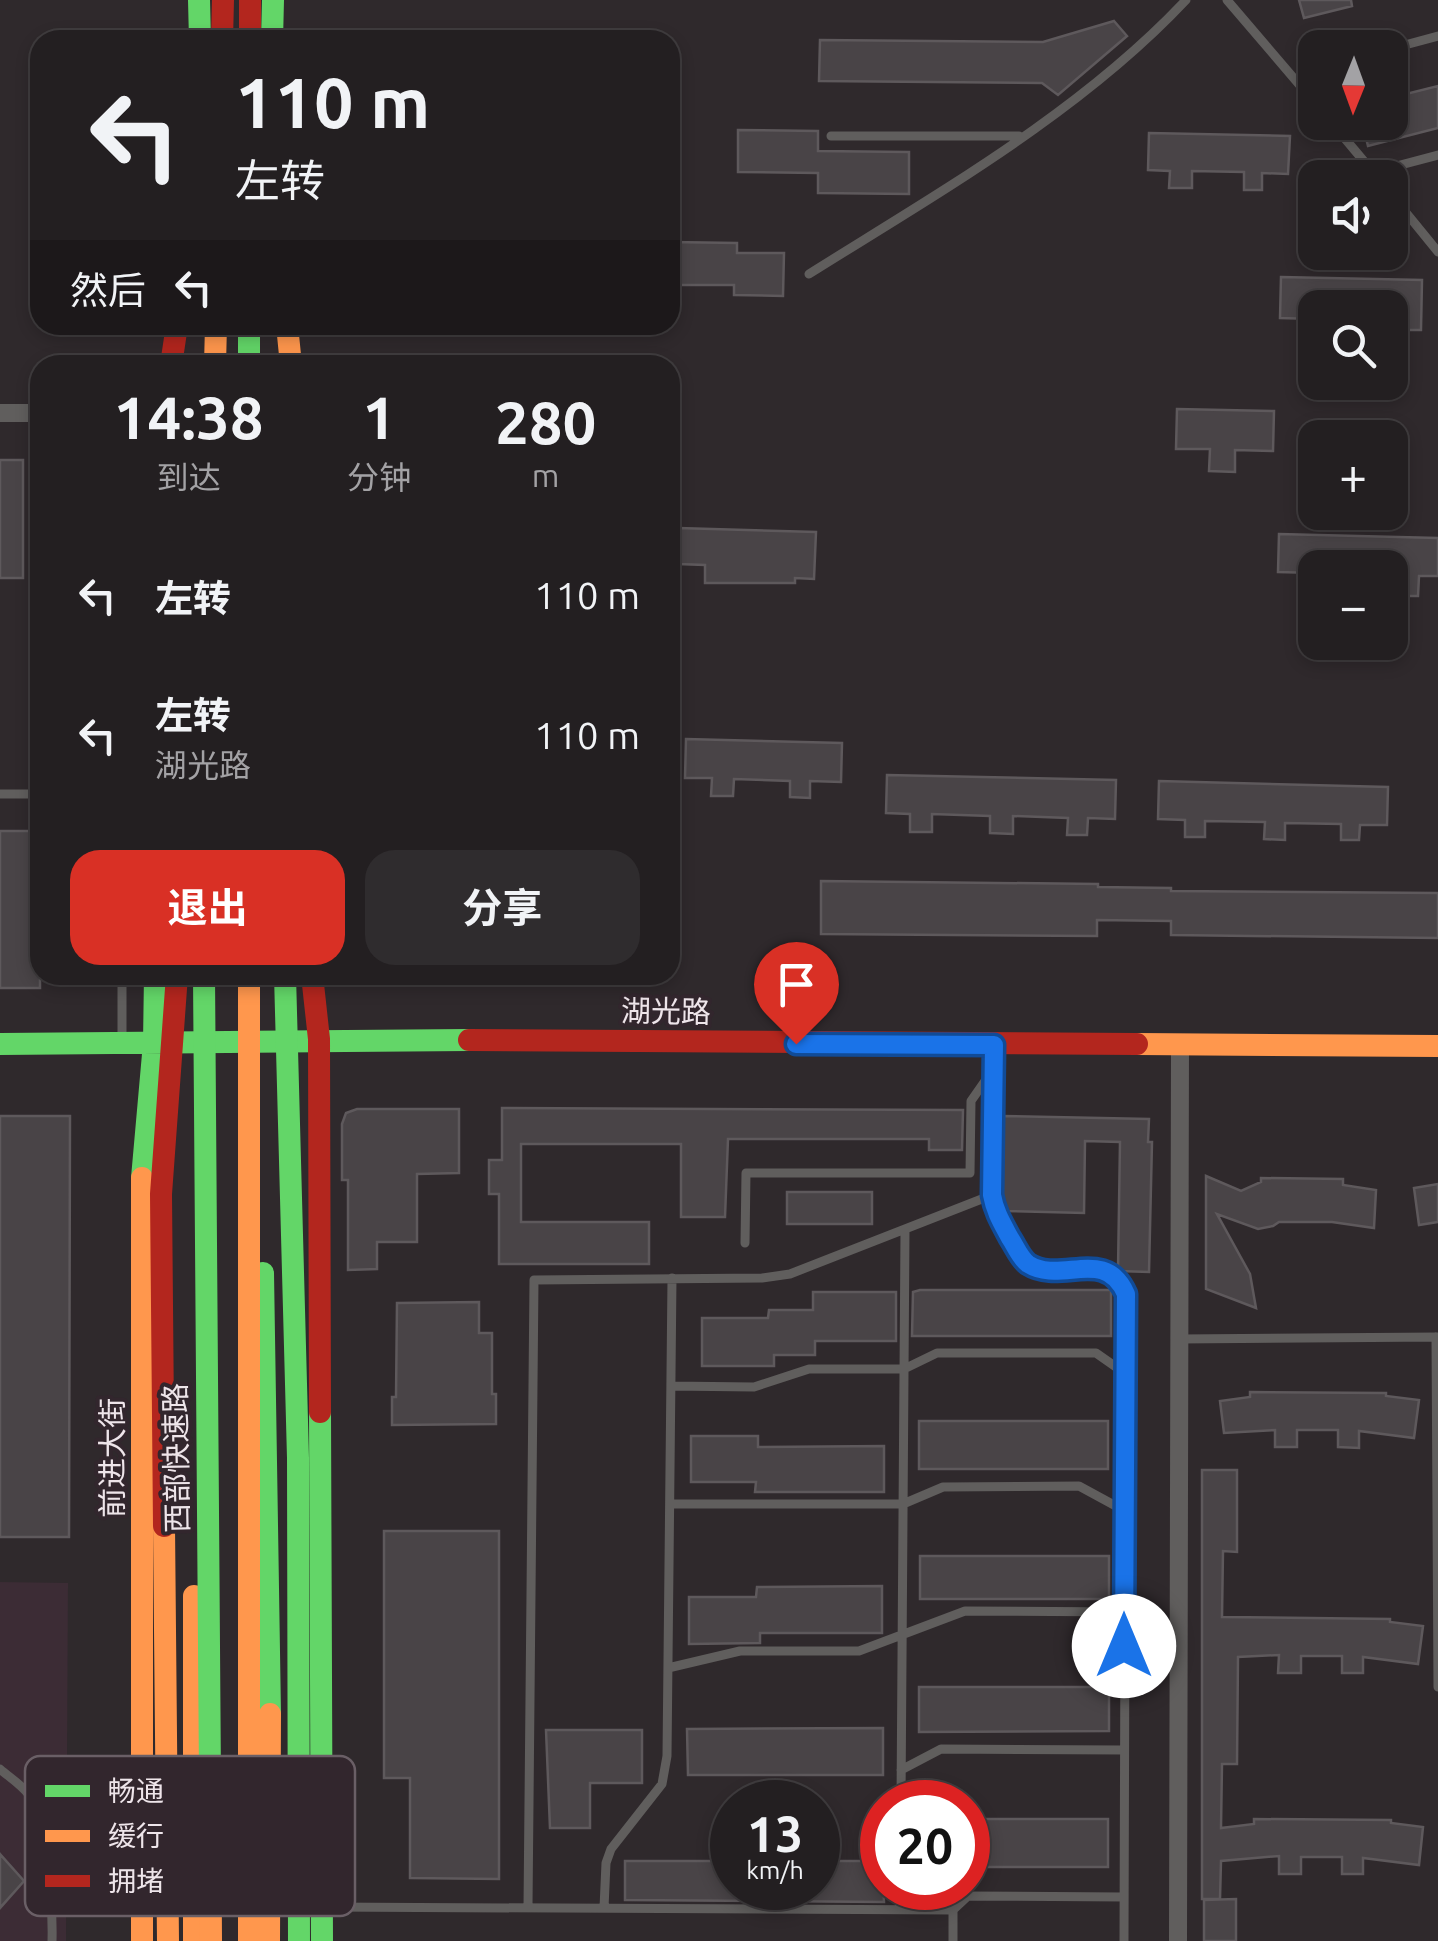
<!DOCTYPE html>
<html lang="zh">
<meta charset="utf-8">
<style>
body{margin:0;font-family:Ubuntu,"Noto Sans SC",sans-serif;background:#2f2c2e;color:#f1f3f6;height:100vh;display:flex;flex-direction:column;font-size:38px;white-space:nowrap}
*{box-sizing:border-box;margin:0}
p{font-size:32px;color:#a3a2a5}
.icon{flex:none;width:55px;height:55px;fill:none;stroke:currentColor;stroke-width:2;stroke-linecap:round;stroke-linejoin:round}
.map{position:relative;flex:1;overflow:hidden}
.side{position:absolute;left:30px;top:355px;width:650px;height:630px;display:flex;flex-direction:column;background:#231f21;border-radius:30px;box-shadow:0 5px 15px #0003,0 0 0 2px #403d3f}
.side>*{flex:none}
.hud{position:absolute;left:30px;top:30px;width:650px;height:305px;border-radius:30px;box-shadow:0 5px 15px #0003,0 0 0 2px #403d3f;background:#231f21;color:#f1f3f6;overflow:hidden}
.needle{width:65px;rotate:181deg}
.tools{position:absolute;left:1298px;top:30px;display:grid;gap:20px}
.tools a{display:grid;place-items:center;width:110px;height:110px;border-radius:20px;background:#231f21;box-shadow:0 5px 15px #0003,0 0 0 2px #403d3f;font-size:50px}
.speed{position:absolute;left:710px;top:1780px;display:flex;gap:20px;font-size:50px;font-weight:700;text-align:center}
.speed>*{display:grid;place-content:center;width:130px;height:130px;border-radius:50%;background:#231f21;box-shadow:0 5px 15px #0003,0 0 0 2px #403d3f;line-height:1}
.speed small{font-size:25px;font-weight:400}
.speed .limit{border:15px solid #d22;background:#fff;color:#111}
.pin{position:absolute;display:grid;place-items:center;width:85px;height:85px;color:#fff;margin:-102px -42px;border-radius:50% 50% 50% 0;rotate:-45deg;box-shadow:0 0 10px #0007}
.pin .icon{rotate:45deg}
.me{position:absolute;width:110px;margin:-55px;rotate:0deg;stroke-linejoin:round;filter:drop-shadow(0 0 8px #0008)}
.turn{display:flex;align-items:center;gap:35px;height:210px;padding:0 40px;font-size:45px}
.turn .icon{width:130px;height:130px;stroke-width:2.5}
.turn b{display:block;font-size:70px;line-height:85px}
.then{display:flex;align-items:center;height:95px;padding:0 40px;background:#0003;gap:20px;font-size:38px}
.eta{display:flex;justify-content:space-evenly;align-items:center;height:170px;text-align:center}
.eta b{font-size:60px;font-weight:700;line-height:70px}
.action{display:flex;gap:20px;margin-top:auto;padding:20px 40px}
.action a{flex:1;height:115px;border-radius:30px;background:#d93025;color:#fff;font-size:40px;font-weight:700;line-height:115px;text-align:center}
.action a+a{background:#2f2c2e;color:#f1f3f6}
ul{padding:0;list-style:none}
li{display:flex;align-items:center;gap:30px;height:140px;padding:0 40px}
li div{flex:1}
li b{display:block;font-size:38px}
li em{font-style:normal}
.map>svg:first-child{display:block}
.built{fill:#3c2c35}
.building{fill:#494447;stroke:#5e595c;stroke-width:2.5}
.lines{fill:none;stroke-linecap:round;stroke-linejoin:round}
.lane{stroke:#605e5d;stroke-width:9}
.street{stroke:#605e5d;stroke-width:18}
.fast{stroke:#63d668;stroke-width:22}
.slow{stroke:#ff974d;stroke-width:22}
.jam{stroke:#b3261e;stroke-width:22}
.fast-bridge{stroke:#63d668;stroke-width:22}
.slow-bridge{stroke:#ff974d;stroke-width:22}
.jam-bridge{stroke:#b3261e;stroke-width:22}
.route-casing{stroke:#114b97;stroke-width:25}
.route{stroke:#1a73e8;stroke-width:18}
.labels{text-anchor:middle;stroke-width:8;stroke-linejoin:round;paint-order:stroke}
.street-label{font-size:30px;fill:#eee5ea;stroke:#32262d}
.key{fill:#32262d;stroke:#6a5f66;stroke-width:2.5}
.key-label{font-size:28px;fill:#eee5ea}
</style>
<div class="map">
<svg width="1438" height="1941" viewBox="0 0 1438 1941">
<rect width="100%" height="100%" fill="#2f292c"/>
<!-- built -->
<path class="built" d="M0,1582l68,1 -2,358h-66z"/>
<!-- building -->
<path class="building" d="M1299,0h52l1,6 -48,12z
M1114,21l13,15 -69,59 -16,-12 -223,-2 1,-41 223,2z
M1438,86v42l-70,18 -6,-24h28v-24z
M738,130l80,1v20l91,1v42l-91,-1v-20l-80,-1z
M1149,133l141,3 -2,38 -26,-1v17h-18v-18l-52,-1v17h-23l1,-17 -22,-1z
M670,242l67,1v10h47l-1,43 -49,-1v-10h-64z
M1281,277l141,3 -1,50h-31v-22h-75v11l-35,-1z
M1177,409l97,2 -1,40 -38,-1v22l-26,-1 1,-22h-34z
M0,460h23v118h-23z
M678,528l138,4 -2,47 -19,-1v5h-90v-18l-27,-1z
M1279,534l159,4v38h-19l-1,20h-22v-21h-6v-7h-75v5l-37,-1z
M686,739l156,4 -1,39 -31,-1v17l-20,-1v-16l-56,-2 -1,17h-22l1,-18h-27z
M887,775l229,5 -1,39 -27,-1 -1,17h-20l1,-17 -55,-2v18l-23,-1v-17l-58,-2v18h-22v-18l-24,-1z
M1159,781l229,6 -1,38h-27l-1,15h-18v-16l-56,-1v17l-21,-1 1,-17 -60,-1v16h-20v-17l-27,-1z
M0,831h40v157h-40z
M821,881l277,3v3l73,1v3l267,2v45l-267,-3v-14l-74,-1v16l-276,-2z
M502,1108l461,2 -1,40h-33v-11h-201l-3,78h-44v-73h-160v78h128v42h-150v-70h-10v-34h13z
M357,1109h102v64l-42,1v68h-40v27l-29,1v-90h-6v-56l4,-11z
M0,1116h70l-1,421h-69z
M1001,1116l148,3 -1,23h4l-3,130 -31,-1 2,-129 -35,-1 -1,72 -79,-2 -5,-17z
M1206,1176l35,15 20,-9v-4l82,1v6l33,5 -2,38 -42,-6h-53l-6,4 -15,3 -41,-15 33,60 6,34 -50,-19z
M1438,1184v38l-19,3 -5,-37z
M787,1192h85v32h-85z
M920,1290h191v46h-199l1,-44z
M813,1292h83v49h-81v14h-41v11h-72v-48h66l1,-8h44z
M479,1302v31h13v61h4v30l-104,1v-28h4l1,-94z
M1250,1392l136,1v3l33,4 -5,38 -55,-7v17l-21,-1v-17h-41v17h-22v-17l-51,3 -4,-32 30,-4z
M919,1421h189v48h-189z
M691,1436h67v11l126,-1v46h-129l1,-10h-65z
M1202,1470h35v82l-14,-1 -1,66 168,2v3l33,4 -5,38 -55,-7v16h-21v-17h-41v17h-23l1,-18 -41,2 -1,107h-15l-1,64 33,-4v-5l137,1v3l32,4 -4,38 -56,-7v16h-21v-17h-41v17h-22v-18l-58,5 -1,38h-18z
M384,1531h115v348l-89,-1v-100h-26z
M920,1556h189v43h-189z
M882,1586v47h-122v10l-71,1v-47h67l1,-10z
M919,1687h190v44l-190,1z
M883,1728v47h-195l-1,-46z
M546,1730h96v53h-52v45h-40z
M968,1819h140v48h-140z
M0,1854l24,27 -24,27z
M625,1861h107v27h86v-27h64l2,41 -259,-2z
M1236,1899v42h-32v-41z"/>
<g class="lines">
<!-- lane -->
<path class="lane" d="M1227,0l88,103
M1390,49l48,-13
M1331,122l47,56
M831,136h188
M1374,172l64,-17
M1390,193l48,59
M809,274c129,-81 272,-162 377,-274
M0,794h40
M122,1041v-66
M994,1045l-2,150c3,17 10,28 18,43 5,9 10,20 18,26 33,20 77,-18 98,31l-2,646
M745,1243l1,-70h224l1,-72 21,-30
M1436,1337l2,350
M1180,1339l258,-2
M671,1386l83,1 55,-18h95l33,-16h159l30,21
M670,1504h233l40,-17 136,-1 46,25
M668,1668l72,-17h119l106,-40 160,1
M0,1769c9,8 22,16 29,26 17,26 24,114 23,146
M901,1770l40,-21 183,1
M901,1802l4,-572
M326,1907l627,3v31
M528,1907l6,-627 228,-2 28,-4 202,-79
M604,1908l2,-45 5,-14 51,-65 5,-28 5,-478
M900,1909v-21
M953,1910l15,-14 156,1"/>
<!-- street -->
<path class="street" d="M0,413h40
M1178,1941l2,-895"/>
<!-- fast -->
<path class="fast" d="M199,0l1,40
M272,40l1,-40
M249,325v40
M0,1044l469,-4
M142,1178l12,-135 1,-68
M263,1273l7,441
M320,1412l2,529"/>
<!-- slow -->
<path class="slow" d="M287,325l4,40
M215,365l1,-40
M1137,1044l301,2
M194,1596v345
M142,1941v-763
M269,1941l1,-227"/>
<!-- jam -->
<path class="jam" d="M250,0v40
M222,40l1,-40
M171,365l6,-40
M312,975l7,64 1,373
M469,1040l668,4"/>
<!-- fast-bridge -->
<path class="fast-bridge" d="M204,975l6,804
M285,975l13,483 1,483"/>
<!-- slow-bridge -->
<path class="slow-bridge" d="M249,975v966
M164,1526l4,415
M210,1779l1,162"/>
<!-- jam-bridge -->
<path class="jam-bridge" d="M164,1526l-3,-332 16,-219"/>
</g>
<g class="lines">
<defs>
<path id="route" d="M796,1044l198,1 -2,150c3,17 10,28 18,43 6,9 10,20 18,26 33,21 77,-18 98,30l-2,352"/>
</defs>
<!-- route casing -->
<use href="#route" class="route-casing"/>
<!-- route -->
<use href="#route" class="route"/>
</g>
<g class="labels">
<!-- street labels -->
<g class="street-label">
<text transform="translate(666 1012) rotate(1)" y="10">湖光路</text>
<text transform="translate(113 1458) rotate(-90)" y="10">前进大街</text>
<text transform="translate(177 1458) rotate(-91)" y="10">西部快速路</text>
</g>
</g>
<!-- legend -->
<rect x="25" y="1756" width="330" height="160" rx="15" class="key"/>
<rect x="45" y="1785" width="45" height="12" fill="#63d668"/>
<rect x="45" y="1830" width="45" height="12" fill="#ff974d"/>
<rect x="45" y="1875" width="45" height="12" fill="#b3261e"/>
<g class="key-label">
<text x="108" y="1801">畅通</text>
<text x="108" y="1846">缓行</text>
<text x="108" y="1891">拥堵</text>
</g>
</svg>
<div class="tools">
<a><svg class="needle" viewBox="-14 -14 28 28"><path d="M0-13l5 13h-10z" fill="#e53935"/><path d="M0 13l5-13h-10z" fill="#a3a2a5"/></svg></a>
<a><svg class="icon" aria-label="sound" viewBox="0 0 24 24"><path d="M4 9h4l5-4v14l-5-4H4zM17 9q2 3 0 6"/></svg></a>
<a><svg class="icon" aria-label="search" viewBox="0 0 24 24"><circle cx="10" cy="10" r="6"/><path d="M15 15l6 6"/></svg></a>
<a>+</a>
<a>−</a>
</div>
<div class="speed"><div>13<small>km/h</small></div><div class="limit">20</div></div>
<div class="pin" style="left:796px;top:1044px;background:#d93025"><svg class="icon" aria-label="arrive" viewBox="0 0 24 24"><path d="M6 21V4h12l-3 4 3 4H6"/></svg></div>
<svg class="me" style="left:1124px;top:1646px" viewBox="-20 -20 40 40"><circle r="19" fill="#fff"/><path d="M0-13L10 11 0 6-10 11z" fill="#1a73e8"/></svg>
<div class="hud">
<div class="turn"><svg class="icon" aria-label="left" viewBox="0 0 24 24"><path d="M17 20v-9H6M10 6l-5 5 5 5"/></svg><div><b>110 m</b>左转</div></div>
<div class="then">然后<svg class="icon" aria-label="left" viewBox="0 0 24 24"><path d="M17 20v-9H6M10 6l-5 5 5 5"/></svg></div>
</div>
<section class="side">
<div class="eta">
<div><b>14:38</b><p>到达</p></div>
<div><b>1</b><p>分钟</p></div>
<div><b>280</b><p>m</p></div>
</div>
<ul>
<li><svg class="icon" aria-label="left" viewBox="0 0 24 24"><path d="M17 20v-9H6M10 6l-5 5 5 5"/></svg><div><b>左转</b></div><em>110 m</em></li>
<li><svg class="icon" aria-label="left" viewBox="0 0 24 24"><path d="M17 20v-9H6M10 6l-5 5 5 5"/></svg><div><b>左转</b><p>湖光路</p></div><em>110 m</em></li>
</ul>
<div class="action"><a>退出</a><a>分享</a></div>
</section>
</div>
